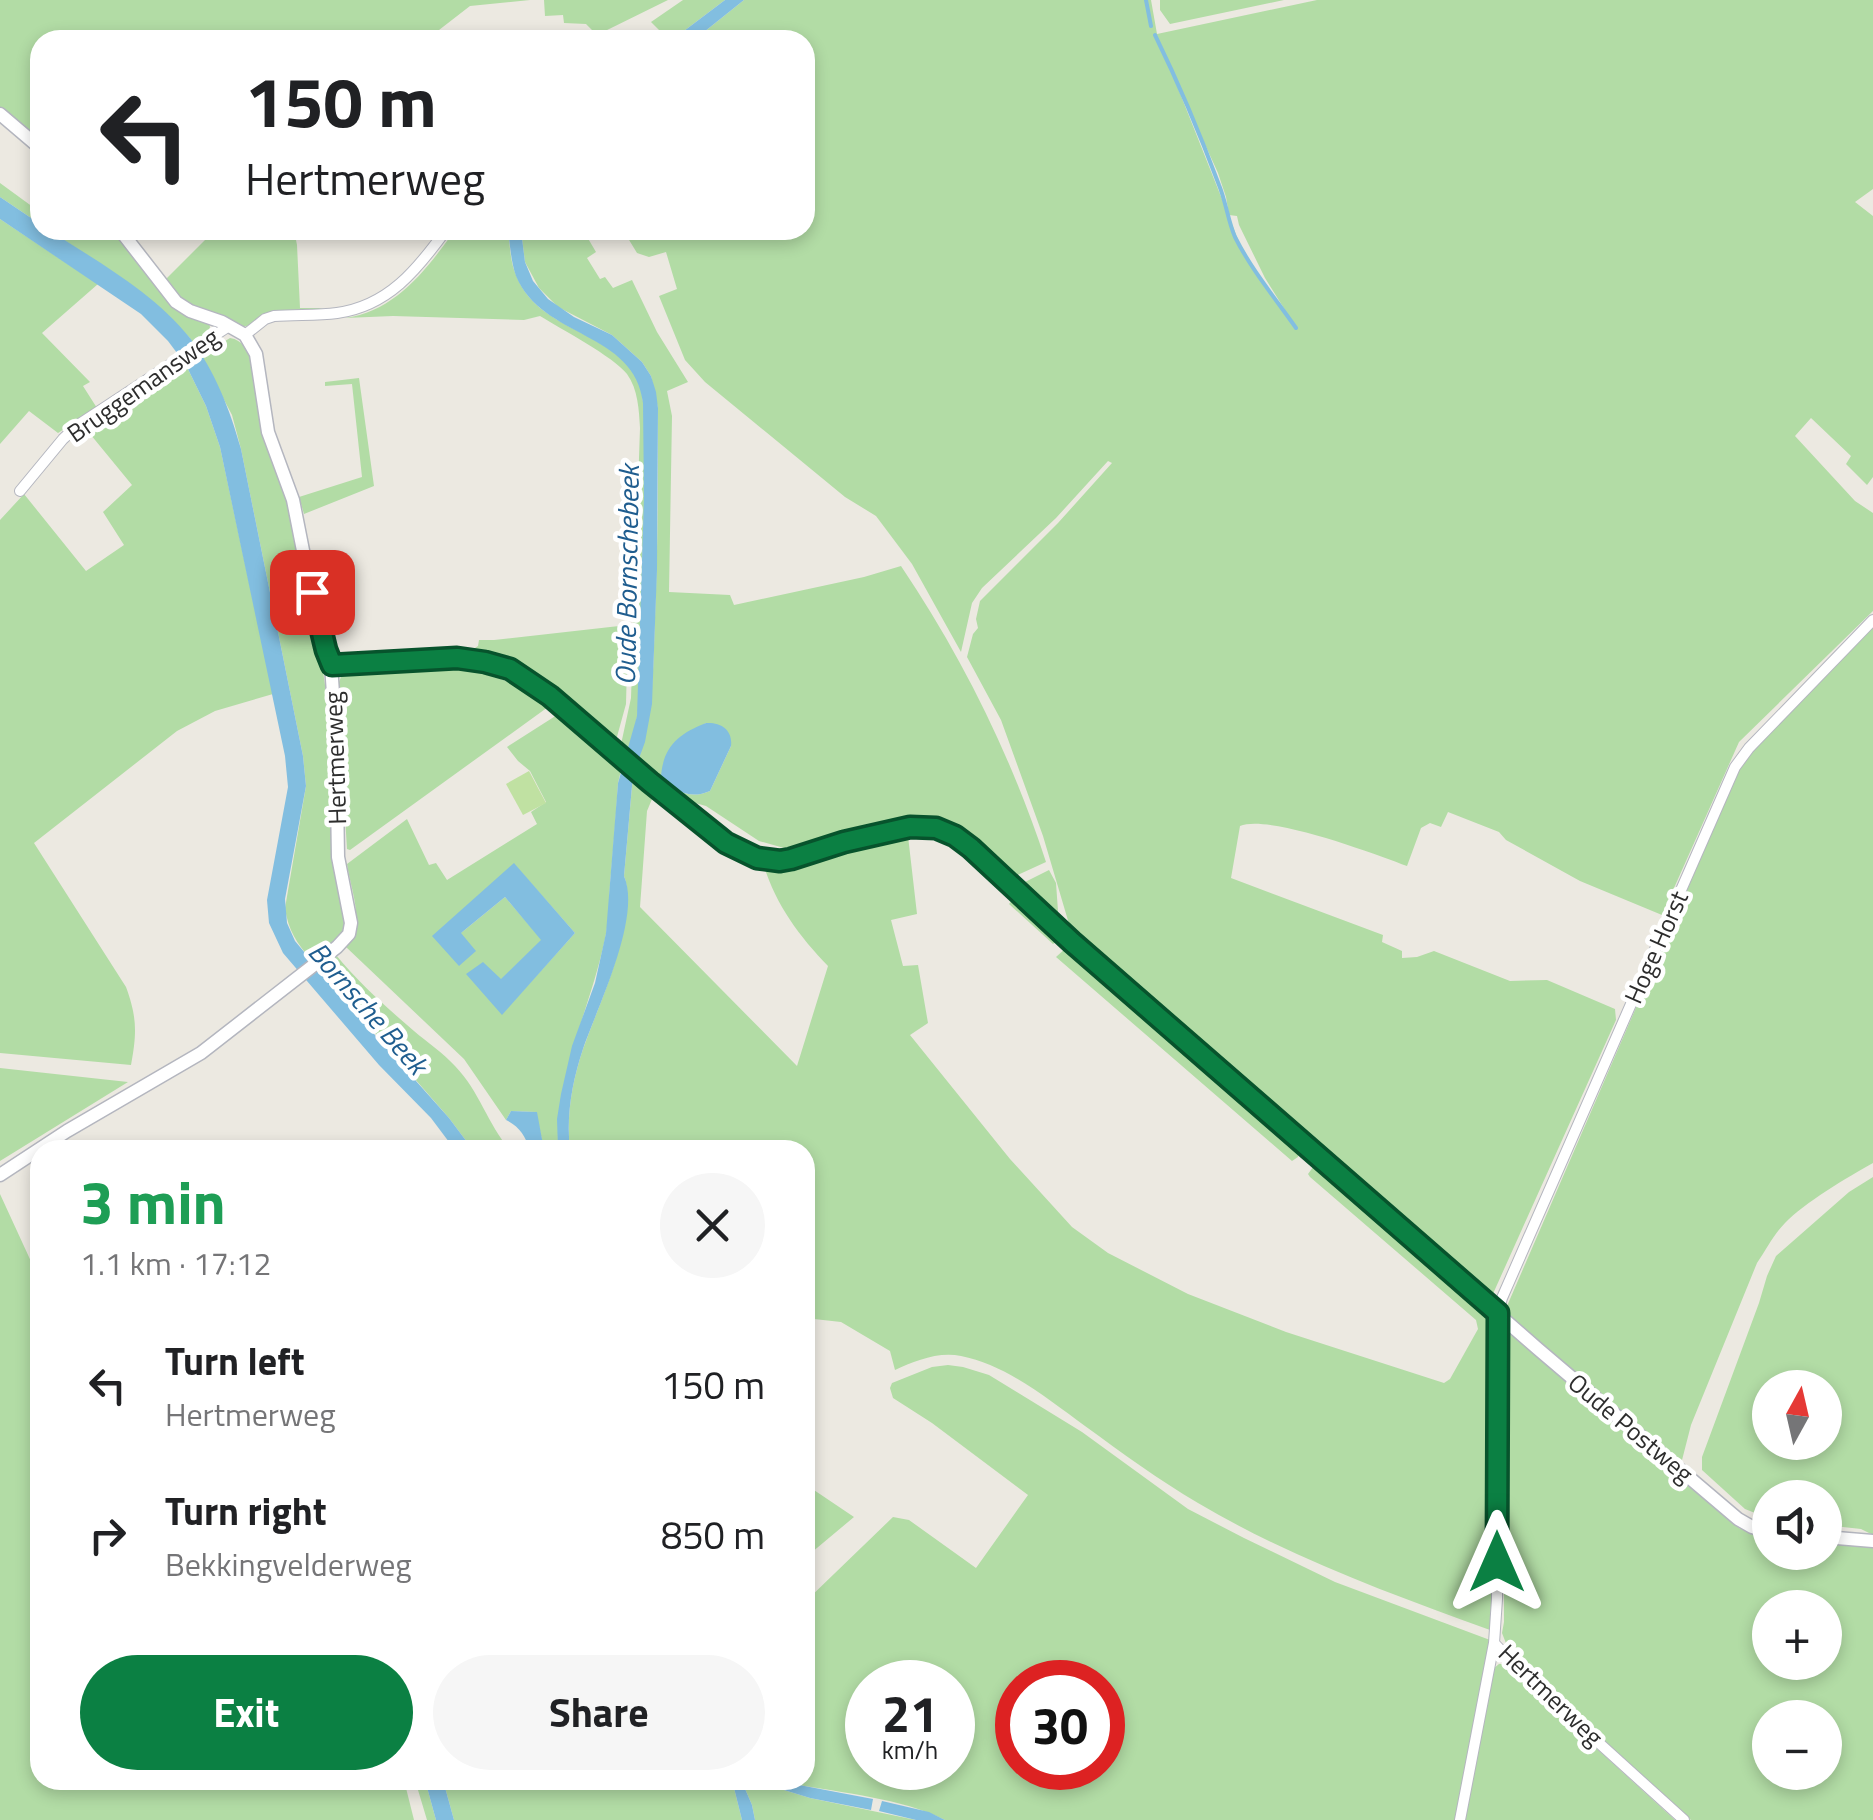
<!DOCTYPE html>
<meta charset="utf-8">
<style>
body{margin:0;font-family:"Titillium Web",sans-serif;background:#f6f6f6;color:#202124;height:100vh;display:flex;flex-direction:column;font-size:38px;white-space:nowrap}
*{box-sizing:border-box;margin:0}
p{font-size:32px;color:#757577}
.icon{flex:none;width:55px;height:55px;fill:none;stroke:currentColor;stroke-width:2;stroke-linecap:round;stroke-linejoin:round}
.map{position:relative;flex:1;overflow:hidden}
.details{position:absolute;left:30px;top:1140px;width:785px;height:650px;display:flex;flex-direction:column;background:#fff;border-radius:30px;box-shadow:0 5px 15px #0003}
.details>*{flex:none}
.guide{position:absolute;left:30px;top:30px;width:785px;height:210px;border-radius:30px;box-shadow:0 5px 15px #0003;background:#fff;color:#202124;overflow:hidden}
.needle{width:65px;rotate:8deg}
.buttons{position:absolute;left:1752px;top:1370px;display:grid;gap:20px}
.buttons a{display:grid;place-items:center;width:90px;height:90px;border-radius:50%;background:#fff;box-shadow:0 5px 15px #0003;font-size:50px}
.speed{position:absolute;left:845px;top:1660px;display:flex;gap:20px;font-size:50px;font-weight:700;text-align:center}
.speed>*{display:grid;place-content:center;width:130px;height:130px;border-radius:50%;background:#fff;box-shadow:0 5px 15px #0003;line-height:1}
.speed small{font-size:25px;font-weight:400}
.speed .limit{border:15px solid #d22;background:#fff;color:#111}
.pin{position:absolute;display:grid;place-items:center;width:85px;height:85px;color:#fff;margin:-42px;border-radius:20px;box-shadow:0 5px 15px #0006}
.me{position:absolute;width:110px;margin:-55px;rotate:0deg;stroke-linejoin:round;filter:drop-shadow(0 0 8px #0008)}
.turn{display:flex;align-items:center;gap:35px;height:210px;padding:0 50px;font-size:45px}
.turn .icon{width:130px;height:130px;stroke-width:2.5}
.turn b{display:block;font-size:70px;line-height:85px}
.round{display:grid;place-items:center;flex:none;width:105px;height:105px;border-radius:52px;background:#f6f6f6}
.overview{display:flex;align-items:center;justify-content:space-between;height:170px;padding:0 50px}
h1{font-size:60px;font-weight:700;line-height:75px;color:#1e9e55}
.button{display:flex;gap:20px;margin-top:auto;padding:20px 50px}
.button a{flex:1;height:115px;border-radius:60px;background:#0b8043;color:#fff;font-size:40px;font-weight:700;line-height:115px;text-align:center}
.button a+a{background:#f6f6f6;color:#202124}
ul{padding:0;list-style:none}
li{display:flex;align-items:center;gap:30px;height:150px;padding:0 50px}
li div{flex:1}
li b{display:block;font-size:38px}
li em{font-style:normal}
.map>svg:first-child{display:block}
.green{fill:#b2dca5;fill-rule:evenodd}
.pitch{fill:#c0e1a2}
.water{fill:#82bee0}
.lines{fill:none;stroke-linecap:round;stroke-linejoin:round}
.stream{stroke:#82bee0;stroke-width:4}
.minor-casing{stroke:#b4b6bf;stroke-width:12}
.tertiary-casing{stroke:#b4b6bf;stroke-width:15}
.minor{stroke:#fff;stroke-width:10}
.tertiary{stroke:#fff;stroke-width:12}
.route-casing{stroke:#07532c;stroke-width:25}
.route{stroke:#0b8043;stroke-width:18}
.labels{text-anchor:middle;stroke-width:9;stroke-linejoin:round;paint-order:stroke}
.street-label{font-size:25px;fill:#2d2d2d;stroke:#fff}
.water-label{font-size:28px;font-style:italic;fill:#1f5d8f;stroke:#fff}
</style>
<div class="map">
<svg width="1873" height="1820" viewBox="0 0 1873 1820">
<rect width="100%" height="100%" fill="#ece9e1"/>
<!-- green -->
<path class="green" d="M0,0h530l-60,6 -31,24 8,10h-407v99l-40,-32z
M544,0h124l-71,35 -11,-11 -22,-1 -1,-8 -18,1z
M683,0h42l-53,40h-3l-18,-18z
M744,0h407l6,34 160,-34h556v189l-18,13 18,14v261l-6,8 -21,-21 5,-8 -40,-38 -16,18 60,65 18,12v98l-134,131 -77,173 -82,-34 -74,-41 -7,-8 -51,-20 -7,15 -11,-4 -9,5 -14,38c-32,-12 -138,-52 -167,-40l-9,52 152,57 -1,7 20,9v7l15,-1 17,-6 76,30 37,-1 68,29 1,11 -124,276 -407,-354 -13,-8 -29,-98 -42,-116 -34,-63 6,-23 5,-6 -2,-9 4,-18 78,-78 54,-60 -4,-2 -52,57 -74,70 -10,15 -11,49 -49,-88 -36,-48 -31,-19 -140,-115 -20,-22 -26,-64 18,-7 -11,-37 -17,5 -12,-4 -14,-23h182v-190h-111zM1168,63l50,110 8,24 3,18 8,1 2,9 26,53 20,32 -24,-30 -22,-38z
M1160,0h124l-114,24 -10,-14z
M0,183l37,27 3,-3v17l-40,-27z
M0,219l98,65 -56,49 48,49 -7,4 14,22 -39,25 -29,-22 -29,33z
M49,230h64l23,28 73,65 1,4 -2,7 -15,9 -4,-6 -59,-53z
M206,230h88l3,15 3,63h23l-81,19 -58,-24 -19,-23 45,-45z
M455,230h53c2,15 2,31 8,45 21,55 91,54 120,101 17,29 7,151 6,190 -2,48 0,97 -4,145 -2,15 -7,29 -12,44l-6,-6 11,-51 9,-270c-1,-18 -2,-39 -13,-54 -13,-17 -66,-45 -87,-58l-16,4 -131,-4 -48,2c51,-7 82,-49 110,-88z
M521,230h62l13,22 -9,6 13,21 5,-2 8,11 19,-8 25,52 31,50 -21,9 5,25 -3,176 61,3 4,10 130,-28 37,-11c62,92 111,192 145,296l-33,15 -38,-41 -18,-9 -20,-5 -28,1 -125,25 -25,-7 -53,-35 -18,-5 -40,-26 -11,-11c17,-48 16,-96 18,-146 3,-70 3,-140 3,-210l-7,-32 -9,-14 -30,-27 -54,-28 -19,-19 -14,-26zM706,723h4l21,23 -21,45c-20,9 -35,0 -49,-14l16,-37z
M230,338c13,2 17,12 22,24l39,148 31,154 5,35 9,157 11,60 -5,21 -31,23c-14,-17 -23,-30 -26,-52l21,-122 -3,-30 -62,-307 -9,-34 -31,-59z
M186,365l20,41 14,41 53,247 -58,17 -38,20 -143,112 92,144c11,30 11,46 5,78l-131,-12v-533l24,-26 62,77 38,-26 -21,-33 29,-27 -46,-56z
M359,378l15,108 -70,28 -5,-17 63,-20 -10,-93 -27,2v-4z
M628,625l-2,79 -11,40 -101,-78 -105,-11 -2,-5h65l6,-4 1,-6h15z
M1873,627v536c-25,14 -69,40 -88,60 -11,11 -19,27 -28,40l-66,162 -10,39 -177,-151 236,-546 9,-16z
M449,667c37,2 70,17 99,40l-198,143 -3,-1 -10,-162 4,-10 14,-8z
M557,715l65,51 -4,17c-2,34 -5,68 -8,101 -1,18 -1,37 -5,55 -16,74 -49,133 -47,211h-14l-8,-38 -25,-1 -5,9 -42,-61 -118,-112c20,-25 5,-55 1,-83l60,-45 22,46 7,-2 11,17 90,-56 -6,-12 15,-10 -16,-31 -12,-10 -11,-14zM514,864l61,69 -73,81 -1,-34 41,-40 -37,-43 -44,36z
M633,775l22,17 -8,19 -7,96 157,159 31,-100c-28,-29 -52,-61 -64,-100h17l127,-30 9,78 -26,6 12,46 15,-1 10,58 -18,12 100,124 62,68 36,26 80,41 98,38 158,51 6,-4 28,-50 -2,-9 -166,-143 -2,-3 8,-11 175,152 2,238 -3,77c-99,-36 -201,-73 -292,-127 -39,-23 -76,-50 -113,-77 -37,-27 -78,-61 -124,-70 -22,-5 -47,5 -66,14l-5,-19 -49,-29 -36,-4v-168h-235c-4,-34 2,-68 13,-101 16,-45 37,-86 42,-135 1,-14 4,-25 -1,-38z
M1049,870l7,13 3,42 -40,-40z
M1014,898l42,39v5l-3,2 -44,-40z
M1067,947l232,202 -1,8 -6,4 -236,-204z
M336,955c23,28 50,52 78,76 13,11 29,22 41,35 25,26 32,57 55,84h-37l-24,-32 -131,-150z
M0,1068l128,14 -128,79z
M1873,1177v358l-12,-6 -36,-4v-27h-55v21l-25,-10 -43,-39v-13l57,-154 8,-27 9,-20 73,-64zM1770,1388h55v54h-55z
M0,1194l40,87v499h364l10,40h-414z
M1503,1325l236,203 16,7 15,2v15h55v-9l48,4v273h-182l-130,-116 -42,-40 -10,-13 -7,-18 2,-11zM1770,1608h55v54h-55zM1770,1718h55v54h-55z
M948,1365l15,2 26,8 93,57 106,77 56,29 91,44 155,58 -34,180h-511c-44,-22 -103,-27 -151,-36l-9,-4h20v-178l88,-85 16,3 67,48 52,-73 -96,-72 -39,-25 -3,-10 2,-5 40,-16zM868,1682h84v86h-84zM1018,1682h84v86h-84z
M805,1484l49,33 -49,41z
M1499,1664h5l171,156h-210l28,-151z
M415,1780h10l11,40h-9z
M443,1780h289l10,40h-288z
M747,1780l14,3 49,15 106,22h-161l-3,-15 -9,-21z"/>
<!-- pitch -->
<path class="pitch" d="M529,771l17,32 -23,12 -17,-31z"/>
<!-- water -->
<path class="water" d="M725,0h19l-50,40h-22z
M0,197l40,27v6h9c49,32 104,62 141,108 25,33 40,72 51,111l62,307 3,30 -21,113 2,24 8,18 55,66 99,111 24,32h-18l-24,-32 -52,-53 -96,-112 -14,-30 -2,-23 21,-113 -3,-31 -65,-309 -14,-41 -20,-41 -18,-24 -27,-27 -141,-95z
M508,230h13l4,32 8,19 15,18 26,18 38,18 30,27 9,14 5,16 2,16 -1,162 -5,134 -7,38 -12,33 -9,101c18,41 -27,132 -41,173 -11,33 -17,67 -13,101h-12l-1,-31 4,-25 11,-48 23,-63 11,-50 12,-150 19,-67 7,-218 -1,-95c-8,-72 -101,-64 -127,-127 -5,-14 -6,-31 -8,-46z
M706,723c15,-1 27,7 25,23l-21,45c-20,9 -35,0 -49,-14 2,-30 17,-43 45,-54z
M514,863l61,70 -73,82 -36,-41 17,-12 18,17 40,-39 -36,-43 -44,36 15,18 -17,15 -27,-30z
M511,1111l26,1 7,38h-14c-5,-14 -10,-23 -24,-30z
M425,1780h18l11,40h-18z
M732,1780h53l9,4 79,15 -2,11 -61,-12 -49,-15 -14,-2 -4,3 9,21 3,15h-13z
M882,1801l47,11 16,8h-29l-37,-9z"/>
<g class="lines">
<!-- stream -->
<path class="stream" d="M1146,0l5,26
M1155,35c24,49 45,99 64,150 7,17 9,36 16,52 16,32 40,61 61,91"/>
<defs>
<path id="minor" d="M245,335l20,-16 9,-3c21,-2 42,0 63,-3 51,-7 80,-43 109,-83
M20,491l43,-52 15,-14 151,-99
M1494,1643l31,33 159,144
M1460,1820l34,-177 3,-44 1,-286 4,-15 233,-531 14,-19 124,-128"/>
<path id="tertiary" d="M0,114l40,34
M331,665c54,-4 123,-16 175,2 20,8 39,25 56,39 35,29 69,60 104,89 27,21 54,50 87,61 23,8 43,1 66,-6 50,-15 107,-39 152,-2l101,94 466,407 200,170 14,8 18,5
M0,1175l67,-44 134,-78 136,-106 12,-13 2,-11 -13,-66 -2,-121 -5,-71 -5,-15 -15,-59 -18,-91 -25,-68 -12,-78 -11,-19 -23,-13 -32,-11 -14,-9 -56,-72
M1825,1537l48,4"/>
</defs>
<!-- minor casing -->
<use href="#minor" class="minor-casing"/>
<!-- tertiary casing -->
<use href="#tertiary" class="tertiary-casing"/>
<!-- minor -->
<use href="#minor" class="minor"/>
<!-- tertiary -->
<use href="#tertiary" class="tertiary"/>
</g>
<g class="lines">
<defs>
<path id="route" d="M312,592l14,58 6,15 125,-7 28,4 25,7 40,27 100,86 76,61 31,15 23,3 11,-2 53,-17 66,-15 26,1 19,8 16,12 101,94 426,371 -1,249"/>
</defs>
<!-- route casing -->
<use href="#route" class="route-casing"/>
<!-- route -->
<use href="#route" class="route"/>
</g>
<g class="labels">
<!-- street labels -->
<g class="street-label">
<text transform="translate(143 385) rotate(-35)" y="9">Bruggemansweg</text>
<text transform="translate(335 758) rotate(-92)" y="9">Hertmerweg</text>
<text transform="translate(1656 947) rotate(-66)" y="9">Hoge Horst</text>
<text transform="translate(1631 1428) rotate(40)" y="9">Oude Postweg</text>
<text transform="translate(1551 1695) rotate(44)" y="9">Hertmerweg</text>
</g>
<!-- water labels -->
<g class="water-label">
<text transform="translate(627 575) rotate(-89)" y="10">Oude Bornschebeek</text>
<text transform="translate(368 1008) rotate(49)" y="10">Bornsche Beek</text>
</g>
</g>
</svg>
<div class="buttons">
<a><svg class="needle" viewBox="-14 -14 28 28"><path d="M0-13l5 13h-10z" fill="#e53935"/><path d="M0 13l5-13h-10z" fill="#757577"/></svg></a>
<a><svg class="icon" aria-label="sound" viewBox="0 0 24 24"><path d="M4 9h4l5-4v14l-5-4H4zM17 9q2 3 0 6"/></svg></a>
<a>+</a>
<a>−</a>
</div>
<div class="speed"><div>21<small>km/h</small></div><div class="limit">30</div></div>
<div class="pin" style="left:312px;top:592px;background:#d93025"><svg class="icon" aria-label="arrive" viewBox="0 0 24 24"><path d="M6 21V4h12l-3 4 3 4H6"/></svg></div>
<svg class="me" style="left:1497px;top:1562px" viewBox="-20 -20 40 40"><path d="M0-17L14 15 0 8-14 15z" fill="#0b8043" stroke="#fff" stroke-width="4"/></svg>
<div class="guide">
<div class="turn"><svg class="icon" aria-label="left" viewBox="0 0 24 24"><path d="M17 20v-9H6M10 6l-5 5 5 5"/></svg><div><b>150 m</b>Hertmerweg</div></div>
</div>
<section class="details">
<div class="overview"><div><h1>3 min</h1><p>1.1 km · 17:12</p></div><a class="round"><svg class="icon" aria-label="close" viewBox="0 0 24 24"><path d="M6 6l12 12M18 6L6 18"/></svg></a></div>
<ul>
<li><svg class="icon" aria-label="left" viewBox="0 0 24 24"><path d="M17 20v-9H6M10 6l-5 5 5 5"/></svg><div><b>Turn left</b><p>Hertmerweg</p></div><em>150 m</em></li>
<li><svg class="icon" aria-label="right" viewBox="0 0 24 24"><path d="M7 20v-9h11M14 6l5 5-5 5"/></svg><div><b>Turn right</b><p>Bekkingvelderweg</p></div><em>850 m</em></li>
</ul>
<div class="button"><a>Exit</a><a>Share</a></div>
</section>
</div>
